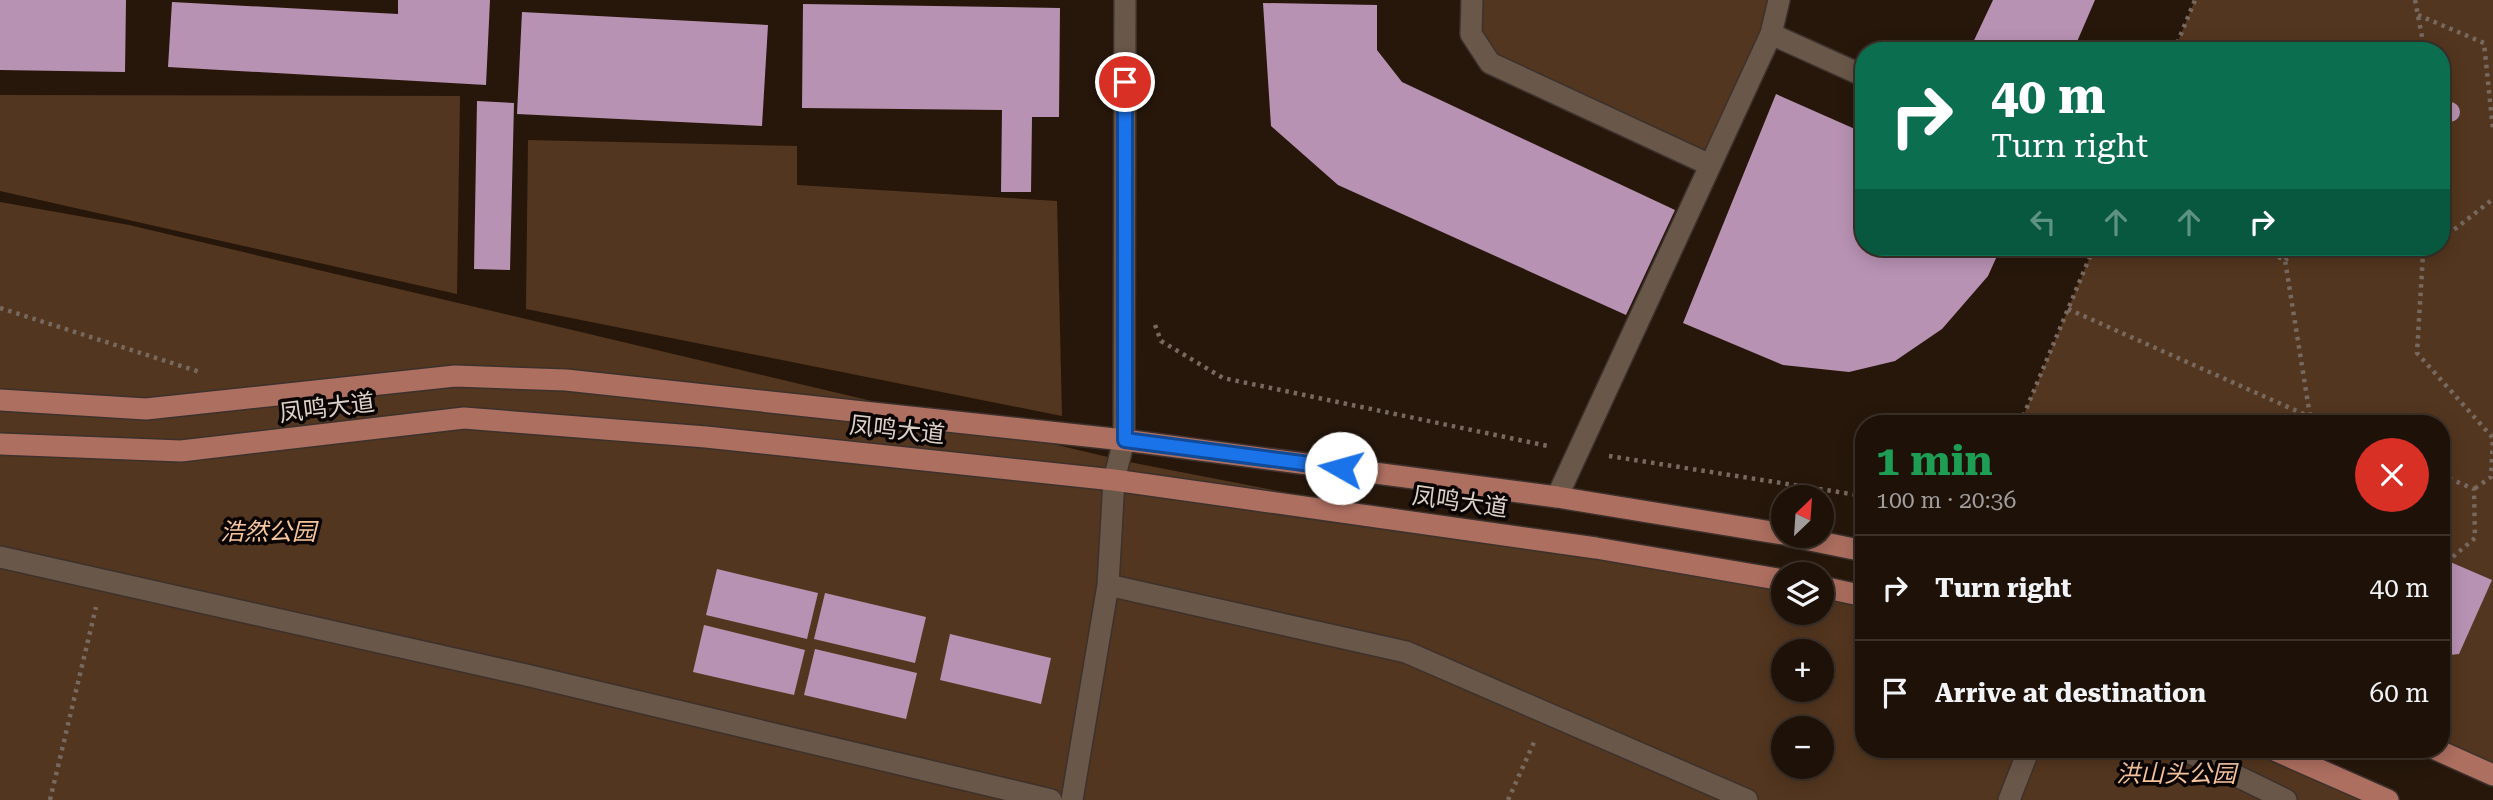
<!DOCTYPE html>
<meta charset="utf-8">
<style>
body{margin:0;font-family:"Roboto Serif","Noto Sans SC",serif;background:#2a1f16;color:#f1f3f6;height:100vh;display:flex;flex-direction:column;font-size:26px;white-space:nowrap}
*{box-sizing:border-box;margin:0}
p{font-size:23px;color:#a09d9c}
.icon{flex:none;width:38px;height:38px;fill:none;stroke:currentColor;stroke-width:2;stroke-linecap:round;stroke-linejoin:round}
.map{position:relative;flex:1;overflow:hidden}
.panel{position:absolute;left:1855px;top:415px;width:595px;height:343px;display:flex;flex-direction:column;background:#1d1108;border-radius:28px;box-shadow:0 4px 18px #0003,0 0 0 2px #3b3129}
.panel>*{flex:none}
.hud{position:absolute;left:1855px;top:42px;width:595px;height:214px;border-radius:28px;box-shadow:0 4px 18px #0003,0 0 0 2px #3b3129;background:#0b6e4f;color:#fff;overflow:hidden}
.needle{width:46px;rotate:25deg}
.fabs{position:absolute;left:1771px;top:485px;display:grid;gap:14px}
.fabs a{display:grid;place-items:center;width:63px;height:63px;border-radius:50%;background:#1d1108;box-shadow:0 4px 18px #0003,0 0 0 2px #3b3129;font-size:35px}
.pin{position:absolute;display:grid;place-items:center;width:60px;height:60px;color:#fff;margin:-30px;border:4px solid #fff;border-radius:50%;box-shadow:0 2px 7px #0007}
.me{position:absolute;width:77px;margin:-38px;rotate:277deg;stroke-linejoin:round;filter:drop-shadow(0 0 5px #0008)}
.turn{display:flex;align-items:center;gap:24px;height:147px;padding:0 21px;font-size:32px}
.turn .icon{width:91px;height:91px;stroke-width:2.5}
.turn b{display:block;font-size:49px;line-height:60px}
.lanes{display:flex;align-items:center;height:66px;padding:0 21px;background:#0003;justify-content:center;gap:35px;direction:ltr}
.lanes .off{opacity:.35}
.round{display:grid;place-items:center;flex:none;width:74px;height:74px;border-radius:37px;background:#2a1f16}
.head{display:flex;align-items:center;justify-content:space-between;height:119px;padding:0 21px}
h1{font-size:42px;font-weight:700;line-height:52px;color:#1e9e55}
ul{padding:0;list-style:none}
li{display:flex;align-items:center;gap:21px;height:105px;padding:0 21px;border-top:2px solid #3b3129}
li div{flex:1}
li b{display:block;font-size:26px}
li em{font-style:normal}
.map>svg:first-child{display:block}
.green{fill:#53361f;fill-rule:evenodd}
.building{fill:#b892b3}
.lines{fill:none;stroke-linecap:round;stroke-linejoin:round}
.minor-casing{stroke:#3c312c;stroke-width:24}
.major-casing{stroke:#3c312c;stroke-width:24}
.path{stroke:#77695f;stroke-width:4.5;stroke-dasharray:3.5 5;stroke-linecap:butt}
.minor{stroke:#695749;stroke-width:21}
.major{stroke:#ad6f60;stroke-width:21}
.route-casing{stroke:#114b97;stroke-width:18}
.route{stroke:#1a73e8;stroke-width:12}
.labels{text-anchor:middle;stroke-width:7;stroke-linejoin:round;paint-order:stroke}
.street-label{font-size:24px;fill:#dcd1c9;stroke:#0a0502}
.park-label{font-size:24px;font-style:italic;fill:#f6c59f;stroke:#0a0502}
</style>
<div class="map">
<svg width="2493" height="800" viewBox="0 0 2493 800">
<rect width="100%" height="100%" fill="#27170b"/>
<!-- green -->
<path class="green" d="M1472,0h307l-69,165 -220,-102z
M2195,0h298v775l-52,-26v-325h-421l74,-177h347v-196h-267z
M0,95l460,1 -3,198 -457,-103z
M528,140l269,6v39l260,16 5,215 -536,-107z
M0,202l129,23 1000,237 654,127v23h39v-16l42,8v145h416l120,51h-2400zM1783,651h39v39h-39zM1783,728h39v38h-39z"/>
<!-- building -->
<path class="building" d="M0,0h126l-1,72 -125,-2z
M398,0h92l-4,85 -318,-18 4,-65 226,12z
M1993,0h102l-22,51h-104z
M1263,3l114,2v45l25,32 273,128 -49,105 -288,-130 -67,-59z
M803,4l257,4 -1,109h-27l-1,75h-30l1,-82 -200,-2z
M522,12l246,13 -6,101 -245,-12z
M1776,94l88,39v114h137l-13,29 -46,53 -47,32 -46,11 -66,-7 -100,-42z
M477,101l37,2 -4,167 -36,-1z
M2440 112a10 10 0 1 1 20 0a10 10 0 1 1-20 0Z
M2441,143l8,11 -2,10 -6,5z
M2441,558l51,22 -33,74 -18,2z
M717,569l101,24 -11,46 -101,-24z
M825,593l101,24 -11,46 -101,-24z
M704,625l101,25 -11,45 -101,-23z
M950,634l101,24 -10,46 -101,-24z
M815,649l102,24 -11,46 -102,-24z"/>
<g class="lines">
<defs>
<path id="minor" d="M1472,0l-1,34 19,29 220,102
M1771,34l93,42
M1557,497l214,-463 8,-34
M0,557l526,118 525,125
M1108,585l298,67 341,148
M2182,749l104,51
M1072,800l36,-215 6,-105 10,-40 1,-440
M2009,800l20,-51"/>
<path id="major" d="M0,400l146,9 309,-33 111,4 558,60 433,57 226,37
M0,444l181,7 283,-33 242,19 408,43 482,68 187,32
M1790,536l74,15
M1822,587l42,9
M2272,749l116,51
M2435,749l58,26"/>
</defs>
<!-- minor casing -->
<use href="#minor" class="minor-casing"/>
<!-- major casing -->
<use href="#major" class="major-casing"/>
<!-- path -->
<path class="path" d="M2415,0l8,42 -4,9
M2418,15l66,28 9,87
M2174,51l21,-51
M2441,240l52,-41
M2255,247l30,13 25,156
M2433,247l-10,7 -6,99 76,85 -2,39 -17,12
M2285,260l19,-13
M0,308l200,64
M2068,309l258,115
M1155,325l6,16 62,37 325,68
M2020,424l74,-177
M1609,456l255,40
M2441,475l33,14 1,49 -27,23 -7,-3
M50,800l46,-193
M1508,800l27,-60"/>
<!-- minor -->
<use href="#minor" class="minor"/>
<!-- major -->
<use href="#major" class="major"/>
</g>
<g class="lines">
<defs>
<path id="route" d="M1125,82v358l216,28"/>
</defs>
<!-- route casing -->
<use href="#route" class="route-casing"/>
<!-- route -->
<use href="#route" class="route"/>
</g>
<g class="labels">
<!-- street labels -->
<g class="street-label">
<text transform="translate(327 408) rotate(-7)" y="8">凤鸣大道</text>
<text transform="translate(897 430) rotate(6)" y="8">凤鸣大道</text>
<text transform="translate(1460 502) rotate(8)" y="8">凤鸣大道</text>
</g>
<!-- park labels -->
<g class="park-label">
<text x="268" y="540">浩然公园</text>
<text x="2176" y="782">洪山头公园</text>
</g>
</g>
</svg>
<div class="fabs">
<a><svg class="needle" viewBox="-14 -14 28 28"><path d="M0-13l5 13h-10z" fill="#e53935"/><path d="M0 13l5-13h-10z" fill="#a09d9c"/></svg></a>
<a><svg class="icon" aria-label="layers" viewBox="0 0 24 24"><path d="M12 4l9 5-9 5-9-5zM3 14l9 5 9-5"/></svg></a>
<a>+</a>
<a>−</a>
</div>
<div class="pin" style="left:1125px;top:82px;background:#d93025"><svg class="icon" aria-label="arrive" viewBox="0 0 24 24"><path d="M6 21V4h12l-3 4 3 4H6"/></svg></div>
<svg class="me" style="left:1341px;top:468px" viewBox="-20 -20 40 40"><circle r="19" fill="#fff"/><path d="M0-13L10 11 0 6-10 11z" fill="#1a73e8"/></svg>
<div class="hud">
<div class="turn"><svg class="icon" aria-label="right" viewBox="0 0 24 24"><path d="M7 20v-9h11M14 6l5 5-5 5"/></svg><div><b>40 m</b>Turn right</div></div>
<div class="lanes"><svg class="icon off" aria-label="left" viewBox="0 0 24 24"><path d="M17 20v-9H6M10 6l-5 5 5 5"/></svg><svg class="icon off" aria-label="ahead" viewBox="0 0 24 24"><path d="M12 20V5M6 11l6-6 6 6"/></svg><svg class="icon off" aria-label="ahead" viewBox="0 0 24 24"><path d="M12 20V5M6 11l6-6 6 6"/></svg><svg class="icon" aria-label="right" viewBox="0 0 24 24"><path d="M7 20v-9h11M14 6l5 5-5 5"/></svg></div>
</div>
<section class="panel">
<div class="head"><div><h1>1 min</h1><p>100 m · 20:36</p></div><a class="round" style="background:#d93025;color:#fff"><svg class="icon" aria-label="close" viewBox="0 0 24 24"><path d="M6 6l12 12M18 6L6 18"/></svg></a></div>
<ul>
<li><svg class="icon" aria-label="right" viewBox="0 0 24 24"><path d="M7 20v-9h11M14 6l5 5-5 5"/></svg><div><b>Turn right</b></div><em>40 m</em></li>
<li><svg class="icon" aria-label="arrive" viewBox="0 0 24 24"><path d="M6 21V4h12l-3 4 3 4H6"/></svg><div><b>Arrive at destination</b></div><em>60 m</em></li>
</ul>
</section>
</div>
